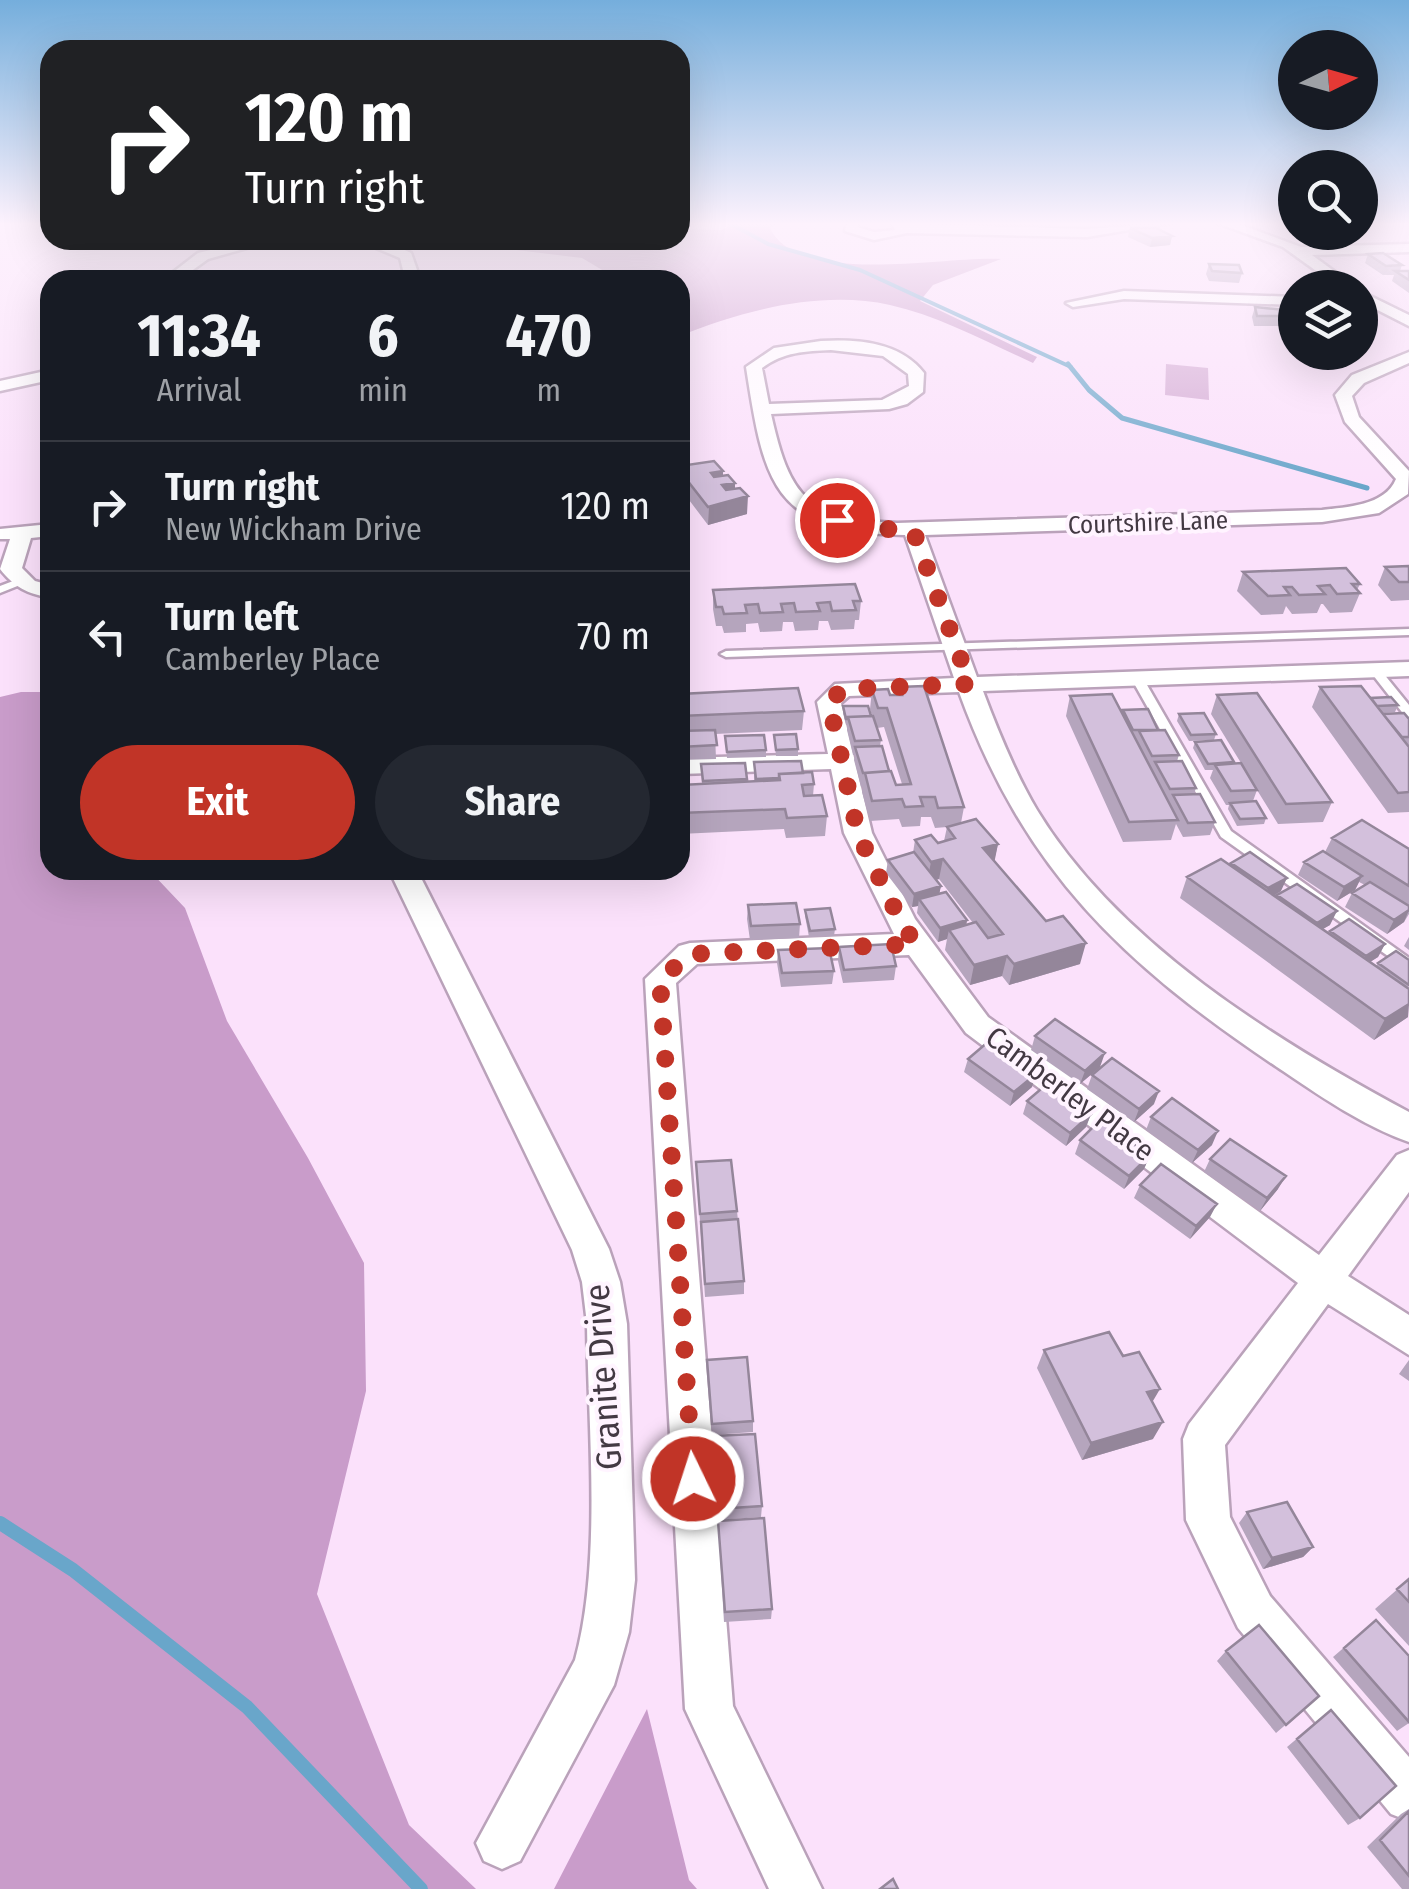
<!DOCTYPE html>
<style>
body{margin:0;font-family:"Fira Sans Condensed",sans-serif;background:#242831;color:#f1f3f6;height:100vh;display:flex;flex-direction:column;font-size:38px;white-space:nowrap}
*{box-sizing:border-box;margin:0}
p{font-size:32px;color:#9ea1a6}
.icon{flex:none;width:55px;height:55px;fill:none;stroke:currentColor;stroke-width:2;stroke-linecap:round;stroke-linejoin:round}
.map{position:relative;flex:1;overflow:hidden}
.drawer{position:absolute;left:40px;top:270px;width:650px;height:610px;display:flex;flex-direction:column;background:#171b24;border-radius:30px;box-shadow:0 10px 40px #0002}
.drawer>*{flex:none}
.hud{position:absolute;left:40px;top:40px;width:650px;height:210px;border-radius:30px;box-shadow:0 10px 40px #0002;background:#202124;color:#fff;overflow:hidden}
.needle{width:65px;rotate:85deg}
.controls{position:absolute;left:1278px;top:30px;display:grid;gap:20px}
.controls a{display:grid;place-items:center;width:100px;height:100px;border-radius:50%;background:#171b24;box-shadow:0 10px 40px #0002;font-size:50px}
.pin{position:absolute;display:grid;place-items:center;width:85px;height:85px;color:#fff;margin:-42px;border:5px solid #fff;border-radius:50%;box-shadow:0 2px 10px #0007}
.me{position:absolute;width:110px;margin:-55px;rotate:356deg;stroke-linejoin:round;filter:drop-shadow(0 0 8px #0008)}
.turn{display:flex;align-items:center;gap:35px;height:210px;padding:0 40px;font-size:45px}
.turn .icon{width:130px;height:130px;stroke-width:2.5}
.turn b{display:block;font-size:70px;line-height:85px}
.eta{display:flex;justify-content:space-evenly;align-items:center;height:170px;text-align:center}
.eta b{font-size:60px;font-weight:700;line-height:70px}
.button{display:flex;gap:20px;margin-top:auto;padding:20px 40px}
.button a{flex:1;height:115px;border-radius:60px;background:#c13427;color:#fff;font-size:40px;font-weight:700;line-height:115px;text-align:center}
.button a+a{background:#242831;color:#f1f3f6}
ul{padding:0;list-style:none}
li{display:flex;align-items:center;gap:30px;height:130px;padding:0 40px;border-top:2px solid #363941}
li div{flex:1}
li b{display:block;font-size:38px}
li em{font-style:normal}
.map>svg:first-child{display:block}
.green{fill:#d4abd4}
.forest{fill:#c99cca}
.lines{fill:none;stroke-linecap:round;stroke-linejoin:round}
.stream-far2{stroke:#69a6ca;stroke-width:4}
.stream-far1{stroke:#69a6ca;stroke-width:5}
.stream{stroke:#69a6ca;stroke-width:14}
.lane-casing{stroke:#baa2ba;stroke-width:5}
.street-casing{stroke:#baa2ba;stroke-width:5}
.lane{fill:#fff;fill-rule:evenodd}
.street{fill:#fff;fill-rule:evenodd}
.wall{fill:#b5a5bd;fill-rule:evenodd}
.shaded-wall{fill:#94869a}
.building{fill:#d3c0dc;stroke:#94869a;stroke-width:2.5}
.route{stroke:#c13427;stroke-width:18;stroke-dasharray:0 32.4}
.labels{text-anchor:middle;stroke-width:8;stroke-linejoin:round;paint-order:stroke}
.far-street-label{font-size:25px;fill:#433943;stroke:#fff4ff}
.street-label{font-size:30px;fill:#433943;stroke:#fff4ff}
.near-street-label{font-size:35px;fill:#433943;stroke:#fff4ff}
</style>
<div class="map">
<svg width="1409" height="1889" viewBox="0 0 1409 1889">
<rect width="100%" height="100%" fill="#fbe1fb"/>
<!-- green -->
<path class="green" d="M1166,364l42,4 1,32 -44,-5z"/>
<!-- forest -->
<path class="forest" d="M734,223h43l-7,5c28,60 177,27 231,31l-68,26 -13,16 117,56 -4,6c-46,-21 -94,-47 -143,-58 -68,-15 -147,5 -210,31v-56h-61l-37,-22 -90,-11 -12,-7h200v-11l42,1z
M21,692h29v178h99l36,38 42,113 81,137 56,105 2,128 -49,203 92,231 67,64h-476v-1192z
M647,1709l42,171 8,9h-143z"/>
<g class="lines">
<!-- stream-far2 -->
<path class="stream-far2" d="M729,223l39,21 92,26 211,97"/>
<!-- stream-far1 -->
<path class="stream-far1" d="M1068,364l21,26 33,28 245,70"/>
<!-- stream -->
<path class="stream" d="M0,1523l73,47 174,137 174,182"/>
<defs>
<path id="lane" d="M21,578l4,1v4l-25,10v-7z
M1409,629v6l-683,22 -6,-3 6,-3z
M1375,666l4,2 30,37v12l-4,-1 -36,-46z
M1137,674l6,4 88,153 178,127v13l-188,-134 -90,-159z"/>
<path id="street" d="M847,223h12l-2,4 17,5 21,-2 -4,-7 196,6 84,-6 -84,14 -180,-4 -33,7 -29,-9z
M1217,223h19l65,24 108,-3v8l-97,3 45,33h-17l-57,-41z
M252,240h23l-67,19 -29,21h-16l35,-27z
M357,240l29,1 25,12 6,17 -7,10h-14l7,-10 -3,-12z
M1124,291l171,6v8l-171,-6 -51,8 -7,-4z
M1360,291l49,24v11l-49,-25z
M821,341c37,-2 79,1 103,32l-1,19 -16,12 -18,5 -118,5c19,85 36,104 126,109l425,-13c24,-3 63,-4 74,-31l-51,-57 -10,-27 17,-20 57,-23v11l-45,20 -12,13 7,21 50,54 -1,23 -29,19 -57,9 -397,13 52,142 432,-15v14l-426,15c15,40 32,82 54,119 80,132 239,231 372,302v30c-46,-16 -92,-48 -132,-75 -155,-104 -253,-196 -318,-375l-110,4 -8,7 31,130 43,86 73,98 331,238 78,-100 12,-5v42l-61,84 61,39v40l-81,-51 -103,141 5,72 40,79 139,161v64l-18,-7 -153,-186 -52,-108 -3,-81 6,-15 109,-141 -332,-250 -57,-78 -212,9 -21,19 57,723 89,183h-53l-84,-180 -40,-730 34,-33 11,-3 204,-9 -50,-101 -13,-64 -151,5v-16l148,-4 -11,-52 18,-18 119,-6 -49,-143c-133,-2 -141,-52 -159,-168l28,-19zM831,350l52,6 25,18 1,12 -27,14 -113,4 -7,-36c21,-16 44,-17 69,-18z
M50,370v10l-50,11v-10z
M50,524v12l-19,2 -9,30 13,13 15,4v13c-23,-5 -35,-10 -50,-29l10,-30h-10v-10z
M389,870h28l192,379 11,33 7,42 8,256 -6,52 -15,53 -94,176 -18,8 -18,-8 -8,-18 99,-183c27,-99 13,-232 12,-336l-5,-42 -10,-32z"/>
</defs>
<!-- lane casing -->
<use href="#lane" class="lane-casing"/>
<!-- street casing -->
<use href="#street" class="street-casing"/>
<!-- lane -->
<use href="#lane" class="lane"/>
<!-- street -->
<use href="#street" class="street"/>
</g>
<!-- wall -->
<path class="wall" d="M1130,228l42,8 -2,9 -20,2 -22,-10z
M1368,254l34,11 -2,6h9v22l-17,-12 2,-6h-11l-18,-12z
M1209,264l33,9 -3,10 -30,-2 -3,-7z
M1255,307l33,9 -3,10h-31l-2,-9z
M680,466l43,5v5l12,12 12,26 -39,11 -28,-37z
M1409,566v34l-18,1 -13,-16 7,-18z
M1243,572l117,12 -3,6 3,3 -8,19 -22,1 -7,-9h-2l-4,9 -25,1 -6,-8 -3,8 -22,1 -24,-24z
M713,590l148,11 -2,19h-4l-1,9 -23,1 -3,-9h-9l-1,9 -23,1 -2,-9h-10l-1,9 -22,1 -2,-9 -12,1v8l-22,1 -2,-7h-6l-3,-17z
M899,687l65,120 -3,16 37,21 -4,17 86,103 -71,21 -7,-9 -32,9 -25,-35 2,-11 -9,3 -21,-29 1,-7 -6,1 -26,-34 2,-13 25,-7 2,-13 23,3 6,-2 3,-14 -12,1 -4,-11h-10l-1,9 -18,1 -3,-8 -29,2 -8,-29 1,-5h-2l-7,-27 1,-5h-2l-6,-25v-5h-1l-3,-12v-7l29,10 -2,-7 2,-19 18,5h8zM884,727l18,57 -6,1 -16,-39 1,-6 -4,-12zM939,879l34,44 -7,2 1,-5 -28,-27 2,-7 -5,-6z
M1320,687l78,18 -3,7 -13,1 27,6v93l-21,1 -76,-106z
M680,694l124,17 -2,19 -87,4 1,25 -36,1z
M1217,695l115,107 -9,20 -45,2 -21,-34 -4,11 13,17 -2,6 -27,2 -9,-17 1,-4h-3l-16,-27 3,-8h-8l-12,-22 2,-6 39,20v2l7,-1 -30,-49z
M1070,696l52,18 1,-4 35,20 21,25 -2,6 19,27 -2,6 21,28 -5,13 -27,2 -7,-13 -5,16 -48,2 -57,-126z
M1179,714l37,20 -2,6 -25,1 -12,-20z
M774,735l24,14v7h-22z
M725,736l41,14v7l-39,1z
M754,762l49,11 11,11 -1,12 14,20 -2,20 -39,2 -2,-9 -104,5v-56l1,7 21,-1 -1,-20 44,-1 2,19h7z
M1332,838l77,11v65l-5,8 -17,12 -42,-27 7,-14 13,-8 -6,-3 -4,8 -18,11 -39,-26 6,-13 21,-10z
M1231,863l50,28 -7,5 2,1 1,-2 53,30 -8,4 7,5 1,-3 55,13 -7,13 -8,5 6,4 2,-3 31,-3 -1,57 -34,23 -194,-142 7,-21 43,-11z
M748,905l52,19 -1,14 -49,2 -3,-21z
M805,910l30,19 -1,7 -25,1 -4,-21z
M1409,937v13l-5,-4z
M839,947l57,19 -2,14 -51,3 -5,-22z
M778,950l56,21 -2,13 -51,3 -4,-24z
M1035,1036l65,31 -20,17 -49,-34z
M968,1059l64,28 -22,19 -46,-34z
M1092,1075l62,29 -20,18 -47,-33z
M1027,1101l64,13 -5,13 -20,19 -43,-32z
M1151,1117l61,28 -20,18 -46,-33z
M1080,1140l70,15 -6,14 -20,20 -49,-35z
M1210,1159l68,30 -18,22 -56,-39z
M696,1162l41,49 7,70v13l-39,3z
M1140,1185l70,32 -20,22 -56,-41z
M1044,1350l79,6 30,83 -71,21 -45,-92z
M707,1360l46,61v11l-41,3z
M1409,1360v21l-10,-7z
M713,1436l49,70 -1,11 -44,3z
M1247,1512l66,35 -10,10 -40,12 -24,-46z
M718,1521l54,88 -1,10 -47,3z
M1409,1579v67l-34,-37z
M1376,1620l33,103 -12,8 -64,-74z
M1226,1651l93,45 -43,37 -59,-72z
M1331,1710l29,108 -12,7 -61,-78z
M1409,1809v80h-7l-35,-42 34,-33z"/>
<!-- shaded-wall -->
<path class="shaded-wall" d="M1172,236l-2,9 -20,2 2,-9z
M723,471v14l12,-2v17l13,-4 -1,18 -39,11 3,-52z
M998,844l-4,20 -11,-16z
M943,859l-4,20 -12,3 4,-20z
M1362,876l-7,14 -18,11 7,-14z
M1287,878l-6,13 -18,11 5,-14z
M941,886l-3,14 -19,-1 -1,7 -6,1 2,-13z
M1409,910l-5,12 -17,12 7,-14z
M1337,911l-7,14 -19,11 6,-13z
M967,920l-2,14 -16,-4 -2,9 -9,3 2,-14z
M1086,943l-6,21 -71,21 5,-21z
M1385,944l-7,13 -19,12 7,-13z
M1007,956l-5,20 -32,9 4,-20z
M1409,1004l-1,13 -34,23 11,-21z
M1105,1053l-5,14 -20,17 5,-13z
M1036,1074l-4,13 -22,19 4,-14z
M1159,1091l-5,13 -20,18 5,-13z
M1091,1114l-5,13 -20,19 4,-13z
M1218,1131l-6,14 -20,18 6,-13z
M1150,1155l-6,14 -20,20 5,-13z
M1286,1176l-8,13 -18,22 7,-13z
M1217,1204l-7,13 -20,22 6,-13z
M1160,1389l-10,17 -3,-14z
M1163,1422l-10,17 -71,21 9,-17z
M1313,1547l-10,10 -40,12 9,-11z"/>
<!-- building -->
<path class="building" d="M1130,228h26l16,8 -20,2z
M1383,253l19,12 -16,1 -18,-12z
M1209,264l30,1 3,8 -30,-2z
M1395,271h14v9z
M1255,307l31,3 2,6h-31z
M714,461l9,10 -12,2 3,4 14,-2 7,8 -13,2 4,5 14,-2 8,8 -40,11 -28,-36v-5z
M1409,566v16h-10l-14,-15z
M1346,568l14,16h-8l8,9 -23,1 -7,-9 -12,1 7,8 -26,1 -7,-8h-8l6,8 -22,1 -25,-24z
M855,584l6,17h-8l3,9 -24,1 -2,-9 -13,1 3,8 -24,1 -2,-9 -13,1 2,8 -23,1 -2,-9 -13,1 2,8 -23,1 -2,-7h-6l-3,-17z
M924,686l40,121 -26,1 -3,-11h-15l3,9 -18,1 -3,-8 -30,2 -7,-28 26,-2 5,14 15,-1 -24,-76h-9l-6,-18 16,-1 2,6h12l-3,-8z
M1361,686l48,61v45l-11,1 -78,-106z
M798,688l6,23 -124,5v-22z
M1257,693l75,109 -46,2 -69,-109z
M1112,694l66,126 -49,2 -59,-126z
M1391,697l7,8 -21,1 -6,-8z
M843,706h25l3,10 -23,1v2h-2z
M1148,709l10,21h-25l-10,-20z
M1204,713l12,21 -25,1 -12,-21z
M1404,713l5,6v18h-7l-19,-23z
M873,716l8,24 -26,1 -7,-24z
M715,730l2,15 -37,2v-16z
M1165,730l14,25 -27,1 -13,-25z
M796,734l2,15 -22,1 -2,-15z
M764,735l2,15 -39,2 -2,-16z
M1221,740l13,22 -26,2 -13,-22z
M882,746l7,25 -26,2 -8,-26z
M801,761l2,12 -24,1v4l-23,1 -2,-17z
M1182,761l14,27 -26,1 -15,-27z
M745,763l2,16 -44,2 -2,-17z
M1241,763l16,27 -26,1 -16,-26z
M812,772l2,12 -12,1 2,11 18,-1 5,21 -40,2 -2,-9 -105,4v-35l1,7 99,-5 -1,-6z
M1200,794l15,28 -27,1 -15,-28z
M1256,801l10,17 -26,1 -10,-16z
M976,819l22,25 -15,4 63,73 17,-5 23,27 -72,21 -7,-8 -33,9 -25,-35 27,-8 12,16 15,-4 -60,-75 -12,3 -16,-22 16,-5 7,8 17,-5 -8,-11z
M1362,820l47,29v37l-77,-48z
M1323,851l39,25 -18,11 -40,-25z
M914,852l27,34 -27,8 -26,-34z
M1250,852l37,26 -19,10 -37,-25z
M1221,859l188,130v15l-24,15 -198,-142z
M1370,882l39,24v4l-15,10 -42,-27z
M1297,884l40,27 -20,12 -40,-28z
M946,892l21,28 -27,8 -21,-29z
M796,903l4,21 -49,2 -3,-21z
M830,908l5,21 -25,2 -5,-21z
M1349,919l36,25 -19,12 -36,-25z
M891,944l5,22 -52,4 -5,-23z
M829,948l5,23 -52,2 -4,-23z
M1396,951l13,9v25l-31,-22z
M1055,1019l50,34 -20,18 -50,-35z
M989,1041l47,33 -22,18 -46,-33z
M1112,1058l47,33 -20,18 -47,-34z
M1048,1083l43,31 -21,19 -43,-32z
M1172,1098l46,33 -20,19 -47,-33z
M1100,1120l50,35 -21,21 -49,-36z
M1230,1139l56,37 -19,22 -57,-39z
M731,1160l6,51 -37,3 -4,-52z
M1161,1164l56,40 -21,22 -56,-41z
M738,1219l6,62 -39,3 -4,-62z
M1109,1332l14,24 16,-4 21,37 -13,3 16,30 -72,21 -47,-93z
M747,1357l6,64 -41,3 -5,-64z
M755,1434l7,72 -45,3 -4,-73z
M1287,1502l26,45 -41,11 -25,-46z
M764,1518l8,91 -47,3 -7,-91z
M1409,1579v23l-12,-13z
M1376,1620l33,36v66l-65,-74z
M1259,1625l60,71 -33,29 -60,-74z
M1331,1710l65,76 -36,32 -63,-79z
M1409,1811v65l-29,-36z
M893,1879l5,10h-18z"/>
<!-- sky -->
<linearGradient id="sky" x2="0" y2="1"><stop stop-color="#75aedc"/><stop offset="0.46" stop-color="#fdf2fd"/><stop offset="1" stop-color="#fdf2fd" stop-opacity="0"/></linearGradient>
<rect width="1409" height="487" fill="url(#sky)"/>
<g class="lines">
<!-- route -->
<path class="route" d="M693,1479l-33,-499 30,-26 226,-10 -14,-20 -44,-90 -29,-132 14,-13 127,-5 -57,-154 -28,-1 -48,-9"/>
</g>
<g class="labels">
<!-- far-street labels -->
<g class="far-street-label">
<text transform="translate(1148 522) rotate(-2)" y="9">Courtshire Lane</text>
</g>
<!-- street labels -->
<g class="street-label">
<text transform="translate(1070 1094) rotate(37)" y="10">Camberley Place</text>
</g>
<!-- near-street labels -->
<g class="near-street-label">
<text transform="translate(603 1377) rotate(-94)" y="12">Granite Drive</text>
</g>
</g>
</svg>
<div class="controls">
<a><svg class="needle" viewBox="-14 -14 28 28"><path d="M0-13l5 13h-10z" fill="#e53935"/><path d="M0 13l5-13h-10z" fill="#9ea1a6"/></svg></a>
<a><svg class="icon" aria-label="search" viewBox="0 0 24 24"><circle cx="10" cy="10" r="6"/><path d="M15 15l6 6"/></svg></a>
<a><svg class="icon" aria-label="layers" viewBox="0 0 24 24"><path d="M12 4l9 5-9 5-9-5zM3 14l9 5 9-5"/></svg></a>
</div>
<div class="pin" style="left:837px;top:520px;background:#d93025"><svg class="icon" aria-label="arrive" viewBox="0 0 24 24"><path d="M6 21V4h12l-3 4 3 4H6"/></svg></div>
<svg class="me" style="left:693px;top:1479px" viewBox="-20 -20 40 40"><circle r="17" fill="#c13427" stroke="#fff" stroke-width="3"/><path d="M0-11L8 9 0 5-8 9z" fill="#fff"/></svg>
<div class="hud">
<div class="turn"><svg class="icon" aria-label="right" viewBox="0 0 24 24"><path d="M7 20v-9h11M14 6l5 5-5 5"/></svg><div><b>120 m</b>Turn right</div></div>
</div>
<section class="drawer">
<div class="eta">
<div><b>11:34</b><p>Arrival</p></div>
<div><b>6</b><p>min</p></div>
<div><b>470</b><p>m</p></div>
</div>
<ul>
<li><svg class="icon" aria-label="right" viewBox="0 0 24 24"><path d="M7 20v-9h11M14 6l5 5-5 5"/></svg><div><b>Turn right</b><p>New Wickham Drive</p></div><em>120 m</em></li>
<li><svg class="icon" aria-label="left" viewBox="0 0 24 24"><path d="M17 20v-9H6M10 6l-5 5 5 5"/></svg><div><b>Turn left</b><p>Camberley Place</p></div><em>70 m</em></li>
</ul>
<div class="button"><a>Exit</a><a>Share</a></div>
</section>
</div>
